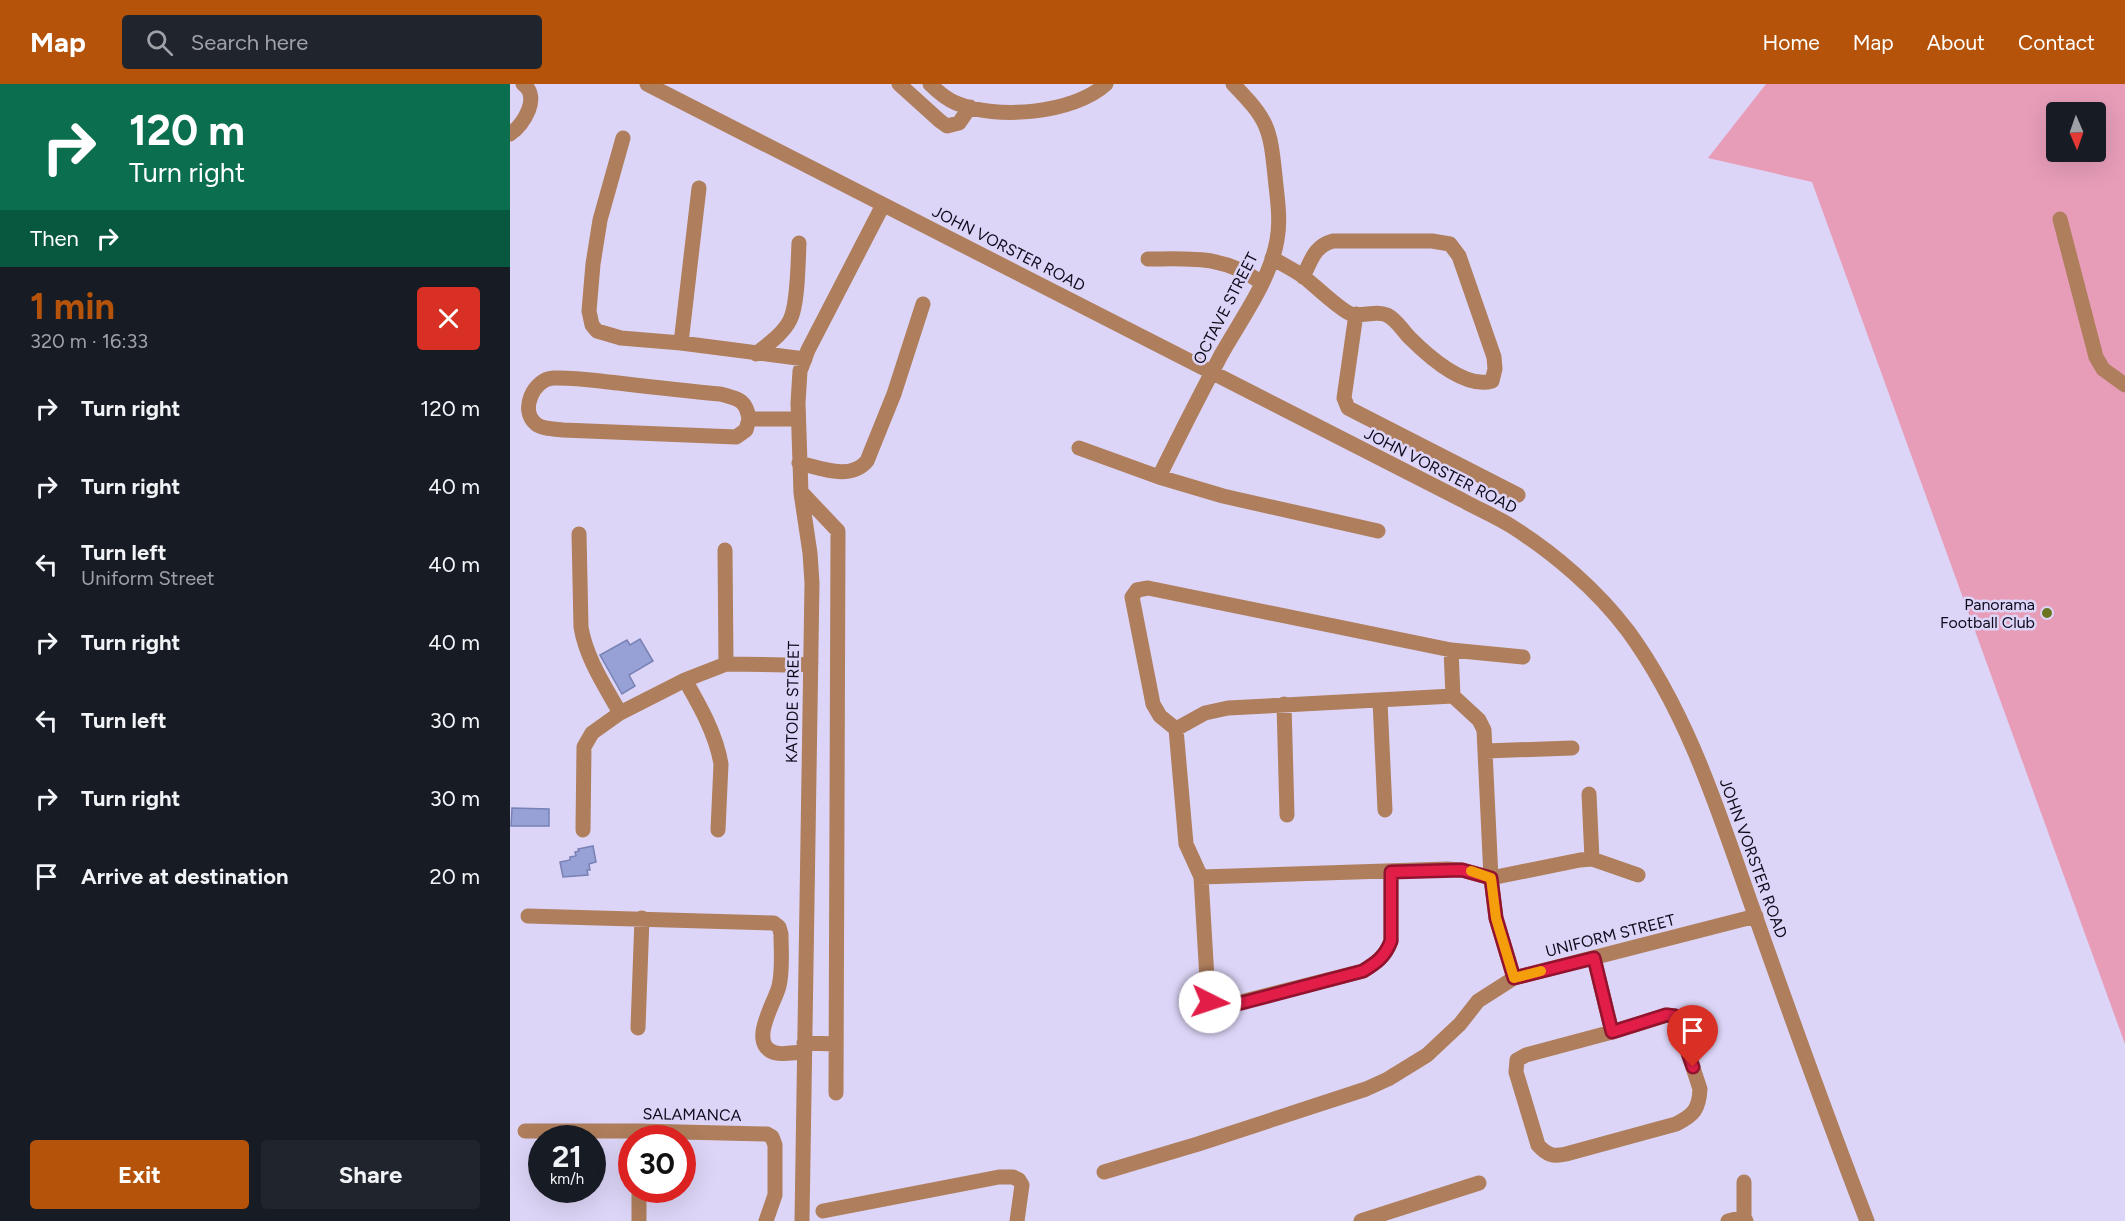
<!DOCTYPE html>
<meta charset="utf-8">
<style>
body{margin:0;font-family:Figtree,sans-serif;background:#20242c;color:#f1f3f6;height:100vh;display:flex;flex-direction:column;font-size:22px;white-space:nowrap}
*{box-sizing:border-box;margin:0}
p{font-size:20px;color:#9ea1a6}
.icon{flex:none;width:33px;height:33px;fill:none;stroke:currentColor;stroke-width:2;stroke-linecap:round;stroke-linejoin:round}
.map{position:relative;flex:1;overflow:hidden}
.details{display:flex;flex-direction:column;background:#171b24;width:510px}
.details>*{flex:none}
.top-card{background:#0b6e4f;color:#fff;overflow:hidden}
.needle{width:39px;rotate:178deg}
.tools{position:absolute;left:1536px;top:18px;display:grid;gap:12px}
.tools a{display:grid;place-items:center;width:60px;height:60px;border-radius:6px;background:#171b24;box-shadow:0 6px 24px #0002;font-size:30px}
.speed{position:absolute;left:18px;top:1041px;display:flex;gap:12px;font-size:30px;font-weight:700;text-align:center}
.speed>*{display:grid;place-content:center;width:78px;height:78px;border-radius:50%;background:#171b24;box-shadow:0 6px 24px #0002;line-height:1}
.speed small{font-size:15px;font-weight:400}
.speed .limit{border:9px solid #d22;background:#fff;color:#111}
.pin{position:absolute;display:grid;place-items:center;width:51px;height:51px;color:#fff;margin:-62px -26px;border-radius:50% 50% 50% 0;rotate:-45deg;box-shadow:0 0 6px #0007}
.pin .icon{rotate:45deg}
.me{position:absolute;width:66px;margin:-33px;rotate:94deg;stroke-linejoin:round;filter:drop-shadow(0 0 4px #0008)}
.turn{display:flex;align-items:center;gap:21px;height:126px;padding:0 30px;font-size:27px}
.turn .icon{width:78px;height:78px;stroke-width:2.5}
.turn b{display:block;font-size:42px;line-height:51px}
.then{display:flex;align-items:center;height:57px;padding:0 30px;background:#0003;gap:12px;font-size:22px}
.round{display:grid;place-items:center;flex:none;width:63px;height:63px;border-radius:6px;background:#20242c}
.headline{display:flex;align-items:center;justify-content:space-between;height:102px;padding:0 30px}
h1{font-size:36px;font-weight:700;line-height:45px;color:#b45309}
.button{display:flex;gap:12px;margin-top:auto;padding:12px 30px}
.button a{flex:1;height:69px;border-radius:6px;background:#b45309;color:#fff;font-size:24px;font-weight:700;line-height:69px;text-align:center}
.button a+a{background:#20242c;color:#f1f3f6}
ul{padding:0;list-style:none}
li{display:flex;align-items:center;gap:18px;height:78px;padding:0 30px}
li div{flex:1}
li b{display:block;font-size:22px}
li em{font-style:normal}
header{display:flex;align-items:center;gap:36px;box-sizing:border-box;height:84px;padding:0 30px;background:#b45309;color:#fff}
header strong{font-size:28px}
nav{display:flex;gap:33px;margin-inline-start:auto;font-size:21px}
.search{width:420px;height:54px;background:#20242c;display:flex;align-items:center;gap:15px;box-sizing:border-box;padding:0 21px;border-radius:6px;color:#9ea1a6;font-size:22px}
main{display:flex;flex:1;min-height:0}
.map>svg:first-child{display:block}
.green{fill:#e79db8;fill-rule:evenodd}
.building{fill:#97a1d6;stroke:#7882b5;stroke-width:1.5}
.lines{fill:none;stroke-linecap:round;stroke-linejoin:round}
.minor{stroke:#af7e5c;stroke-width:15}
.route-casing{stroke:#92132f;stroke-width:15}
.route{stroke:#e11d48;stroke-width:10}
.slow{stroke:#f59e0b;stroke-width:10}
.poi-dot{fill:#6b7520;stroke:#ddd5f7;stroke-width:2}
.labels{text-anchor:middle;stroke-width:5;stroke-linejoin:round;paint-order:stroke}
.street-label{font-size:16px;fill:#0e091b;stroke:#ddd5f7}
.poi-label{font-size:16px;fill:#0e091b;stroke:#ddd5f7;text-anchor:end}
</style>
<header>
<strong>Map</strong>
<div class="search"><svg class="icon" aria-label="search" viewBox="0 0 24 24"><circle cx="10" cy="10" r="6"/><path d="M15 15l6 6"/></svg>Search here</div>
<nav><a>Home</a><a>Map</a><a>About</a><a>Contact</a></nav>
</header>
<main>
<section class="details">
<div class="top-card">
<div class="turn"><svg class="icon" aria-label="right" viewBox="0 0 24 24"><path d="M7 20v-9h11M14 6l5 5-5 5"/></svg><div><b>120 m</b>Turn right</div></div>
<div class="then">Then<svg class="icon" aria-label="right" viewBox="0 0 24 24"><path d="M7 20v-9h11M14 6l5 5-5 5"/></svg></div>
</div>
<div class="headline"><div><h1>1 min</h1><p>320 m · 16:33</p></div><a class="round" style="background:#d93025;color:#fff"><svg class="icon" aria-label="close" viewBox="0 0 24 24"><path d="M6 6l12 12M18 6L6 18"/></svg></a></div>
<ul>
<li><svg class="icon" aria-label="right" viewBox="0 0 24 24"><path d="M7 20v-9h11M14 6l5 5-5 5"/></svg><div><b>Turn right</b></div><em>120 m</em></li>
<li><svg class="icon" aria-label="right" viewBox="0 0 24 24"><path d="M7 20v-9h11M14 6l5 5-5 5"/></svg><div><b>Turn right</b></div><em>40 m</em></li>
<li><svg class="icon" aria-label="left" viewBox="0 0 24 24"><path d="M17 20v-9H6M10 6l-5 5 5 5"/></svg><div><b>Turn left</b><p>Uniform Street</p></div><em>40 m</em></li>
<li><svg class="icon" aria-label="right" viewBox="0 0 24 24"><path d="M7 20v-9h11M14 6l5 5-5 5"/></svg><div><b>Turn right</b></div><em>40 m</em></li>
<li><svg class="icon" aria-label="left" viewBox="0 0 24 24"><path d="M17 20v-9H6M10 6l-5 5 5 5"/></svg><div><b>Turn left</b></div><em>30 m</em></li>
<li><svg class="icon" aria-label="right" viewBox="0 0 24 24"><path d="M7 20v-9h11M14 6l5 5-5 5"/></svg><div><b>Turn right</b></div><em>30 m</em></li>
<li><svg class="icon" aria-label="arrive" viewBox="0 0 24 24"><path d="M6 21V4h12l-3 4 3 4H6"/></svg><div><b>Arrive at destination</b></div><em>20 m</em></li>
</ul>
<div class="button"><a>Exit</a><a>Share</a></div>
</section>
<div class="map">
<svg width="1615" height="1137" viewBox="0 0 1615 1137">
<rect width="100%" height="100%" fill="#ddd5f7"/>
<!-- green -->
<path class="green" d="M1256,0h359v960l-313,-862 -104,-24zM1546,28h40v40h-40z"/>
<!-- building -->
<path class="building" d="M130,555l13,22 -24,14 6,11 -13,8 -22,-39 27,-15 3,5z
M2,724l37,1v17h-38z
M83,762l3,16 -7,2 1,6h-3l1,5 -25,2 -3,-15 10,-2v-3l6,-1 -1,-4 4,-1 -1,-2z"/>
<g class="lines">
<!-- minor -->
<path class="minor" d="M137,0l815,416c16,9 33,16 49,26 43,27 86,64 117,105 62,85 92,186 127,284 36,102 73,205 112,306
M389,0l41,37 7,5 12,-3 11,-16
M420,0c8,8 16,15 26,19 40,17 117,11 150,-19
M0,50c14,-9 31,-38 13,-50
M113,54l-23,82 -7,44 -4,47 3,14 5,6 24,7 60,5 124,16
M1550,135l36,138 7,12 22,16
M762,174c10,6 22,12 32,19 10,8 37,34 47,37 11,3 25,-4 36,1 10,5 15,15 23,23 18,18 55,51 82,43l3,-12 -1,-12 -35,-101 -9,-12 -18,-3h-99c-19,5 -22,20 -30,36
M638,175c45,0 76,-4 114,24
M846,230l-12,84 4,10 170,87
M171,259l18,-155
M246,270c12,-10 27,-20 34,-34 8,-15 8,-58 9,-77
M239,335c-3,-20 -11,-20 -29,-25 -34,-3 -68,-7 -102,-11 -21,-2 -43,-6 -65,-5 -19,1 -34,32 -17,46 6,5 19,5 27,6l173,7 10,-7 3,-11h49
M569,364l80,29 64,19 155,35
M289,379c22,5 51,18 68,-2l27,-67 29,-90
M649,393c20,-41 41,-82 62,-122 20,-36 49,-74 56,-115 4,-21 0,-43 -2,-64 -5,-49 -7,-56 -42,-92
M292,409l36,38 -2,562
M69,450l2,93c5,31 24,59 39,86
M215,466l1,114
M941,566l2,46 26,24 5,10 7,148 5,40 18,60
M1013,573l-72,-7 -303,-62 -11,2 -5,7 21,107 7,12 16,13 10,115 15,33 246,-8 15,1 29,8 89,-18 12,-1 -3,-65
M175,596c15,26 31,54 36,84l-3,66
M870,617l5,109
M774,620l3,111
M666,645l29,-16 23,-5 225,-12
M975,667l87,-3
M73,746l1,-83 8,-14 28,-20 65,-33 41,-16 61,1 24,-2
M1082,775l46,16
M691,793l7,119 2,6 7,6 146,-37c13,-8 22,-14 28,-30v-69
M18,832l246,7 5,4 2,7c0,16 2,36 -2,52 -3,15 -33,59 -3,67 8,2 20,-1 28,-1
M1084,874l18,74
M1157,931l8,1 2,3 23,70c-1,20 -6,26 -24,35l-110,30c-13,3 -19,1 -28,-9l-22,-73 1,-12 9,-5 86,-23z
M128,944l4,-110
M294,959l32,1
M15,1047h114l128,3 5,3 3,8v50l-9,26
M594,1088l94,-28 168,-55 22,-10 39,-24 33,-31 18,-23 36,-23 242,-62
M1234,1098v35l2,4
M313,1127l176,-34h14l6,3 3,5 -5,36
M129,1137v-31
M292,1137l10,-638 -2,-30 -9,-60 -3,-90 2,-32 8,-21 75,-145
M851,1137l118,-38
M1218,1137l16,-4"/>
</g>
<g class="lines">
<defs>
<path id="route" d="M700,918l7,6h5l141,-37c13,-8 22,-14 28,-30v-69l71,-2 29,8 5,40 18,60 80,-20 18,74 54,-17 9,1 18,51"/>
</defs>
<!-- route casing -->
<use href="#route" class="route-casing"/>
<!-- route -->
<use href="#route" class="route"/>
<!-- slow -->
<path class="slow" d="M961,787l20,7 5,40 18,60 27,-7"/>
</g>
<!-- markers -->
<circle class="poi-dot" cx="1537" cy="529" r="6"/>
<g class="labels">
<!-- street labels -->
<g class="street-label">
<text transform="translate(499 164) rotate(27)" y="6">JOHN VORSTER ROAD</text>
<text transform="translate(715 224) rotate(-63)" y="6">OCTAVE STREET</text>
<text transform="translate(931 386) rotate(27)" y="6">JOHN VORSTER ROAD</text>
<text transform="translate(282 618) rotate(-89)" y="6">KATODE STREET</text>
<text transform="translate(1244 774) rotate(70)" y="6">JOHN VORSTER ROAD</text>
<text transform="translate(1100 851) rotate(-14)" y="6">UNIFORM STREET</text>
<text transform="translate(182 1030) rotate(1)" y="6">SALAMANCA</text>
</g>
<!-- poi labels -->
<g class="poi-label">
<text x="1525" y="526">Panorama<tspan x="1525" dy="18">Football Club</tspan></text>
</g>
</g>
</svg>
<div class="tools">
<a><svg class="needle" viewBox="-14 -14 28 28"><path d="M0-13l5 13h-10z" fill="#e53935"/><path d="M0 13l5-13h-10z" fill="#9ea1a6"/></svg></a>
</div>
<div class="speed"><div>21<small>km/h</small></div><div class="limit">30</div></div>
<div class="pin" style="left:1183px;top:983px;background:#d93025"><svg class="icon" aria-label="arrive" viewBox="0 0 24 24"><path d="M6 21V4h12l-3 4 3 4H6"/></svg></div>
<svg class="me" style="left:700px;top:918px" viewBox="-20 -20 40 40"><circle r="19" fill="#fff"/><path d="M0-13L10 11 0 6-10 11z" fill="#e11d48"/></svg>
</div>
</main>
